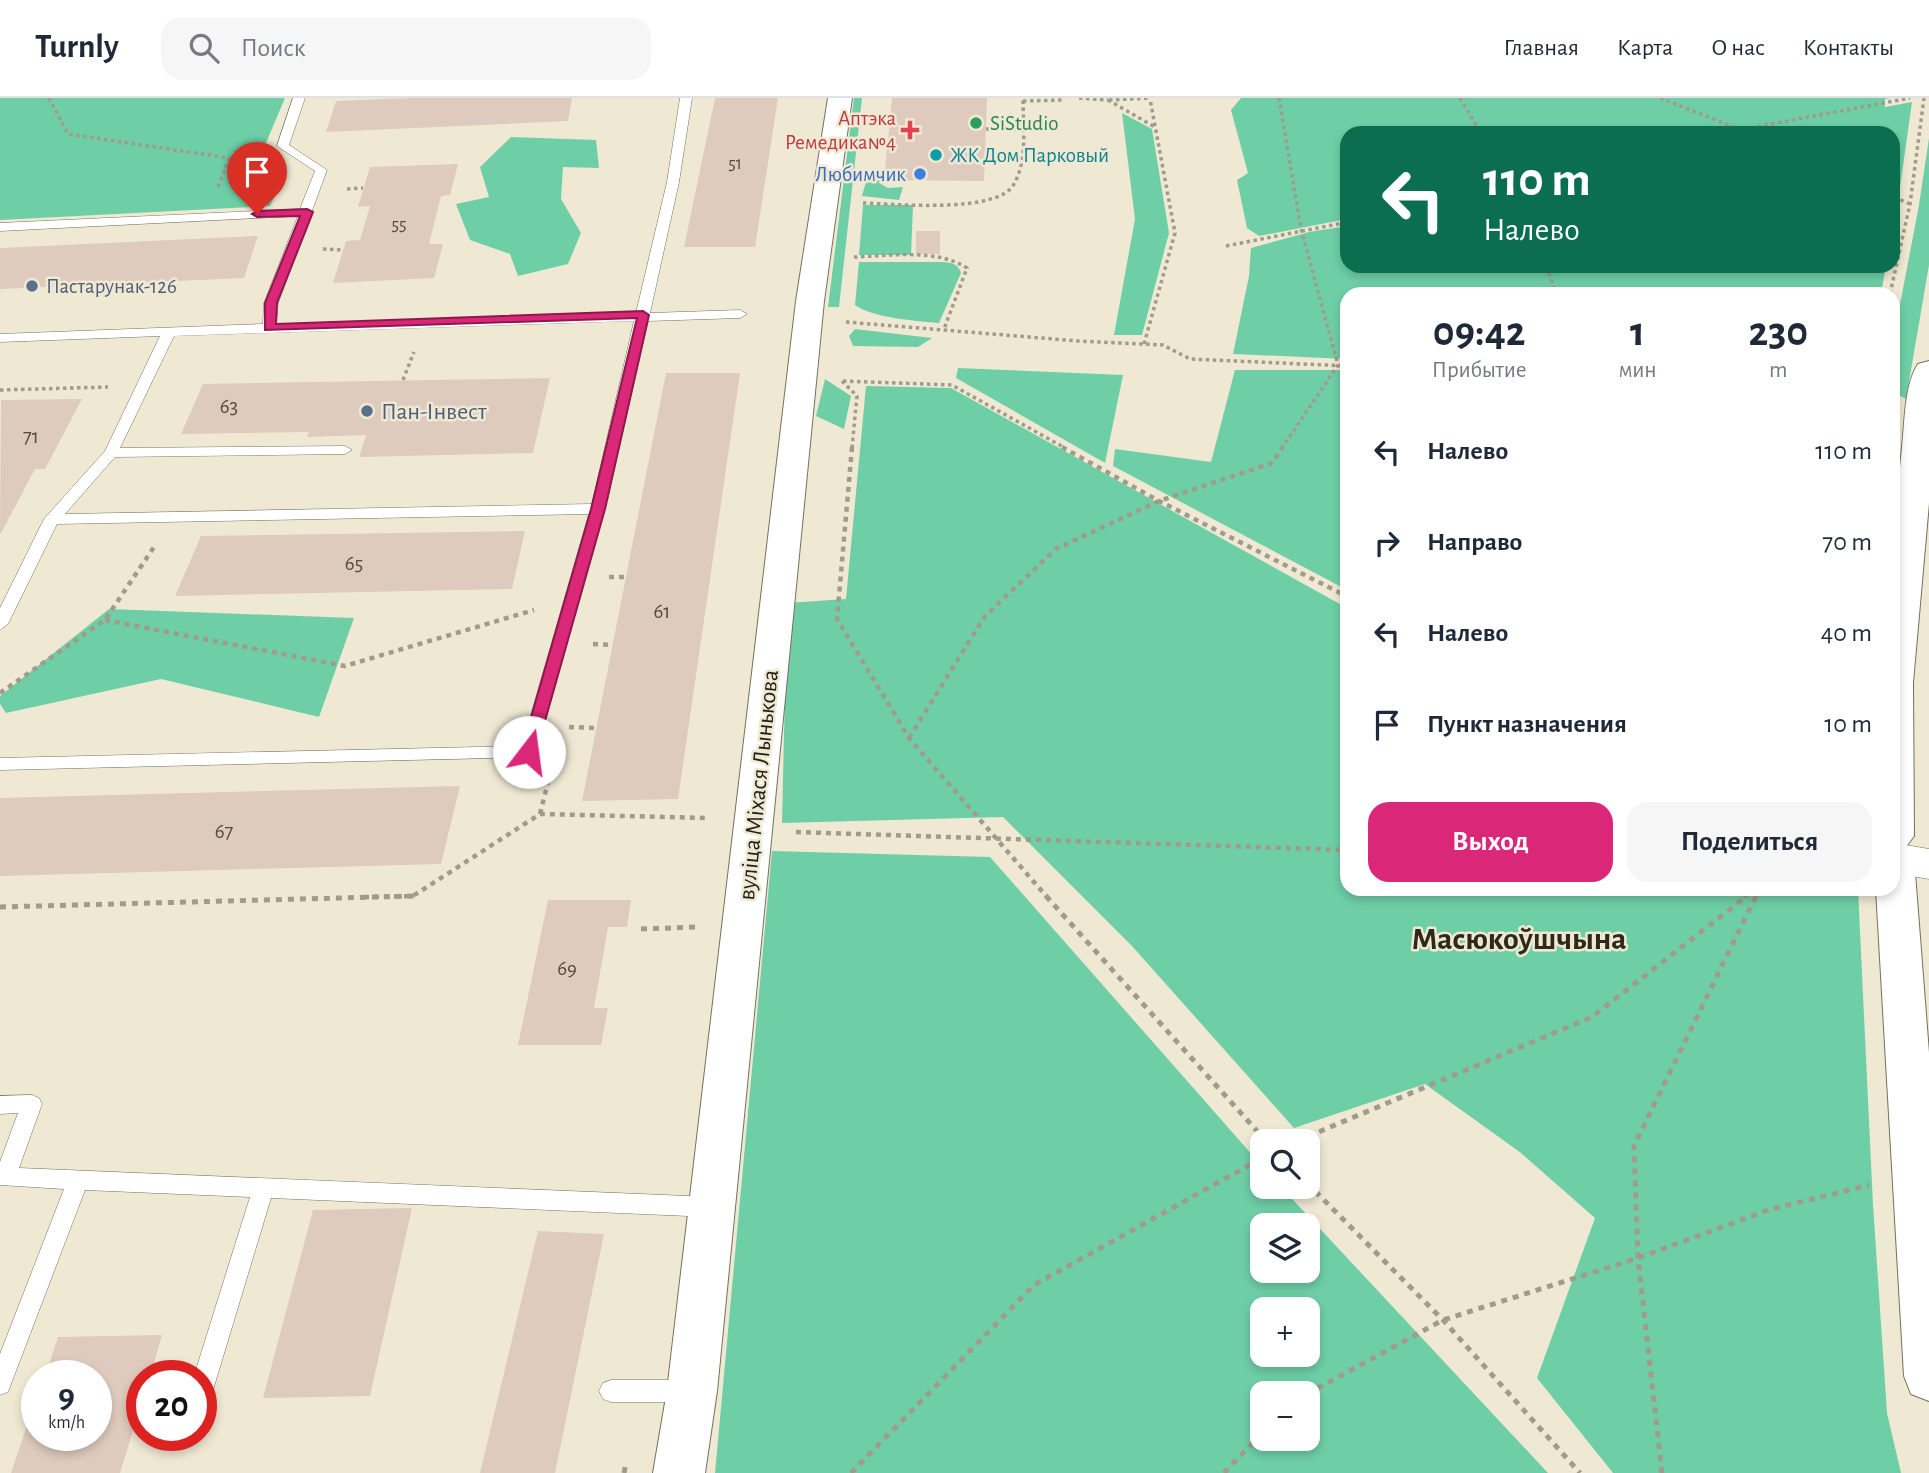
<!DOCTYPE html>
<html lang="ru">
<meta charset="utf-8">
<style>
body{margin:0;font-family:"Alegreya Sans",sans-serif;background:#f6f6f7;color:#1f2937;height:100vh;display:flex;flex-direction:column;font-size:26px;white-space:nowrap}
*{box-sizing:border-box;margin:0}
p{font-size:23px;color:#747a83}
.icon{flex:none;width:38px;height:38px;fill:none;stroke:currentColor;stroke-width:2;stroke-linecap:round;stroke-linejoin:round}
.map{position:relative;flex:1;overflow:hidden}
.panel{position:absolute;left:1340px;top:189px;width:560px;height:609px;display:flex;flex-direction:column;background:#fff;border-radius:21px;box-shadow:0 4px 10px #0003}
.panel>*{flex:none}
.hud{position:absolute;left:1340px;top:28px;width:560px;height:147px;border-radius:21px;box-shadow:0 4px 10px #0003;background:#0b6e4f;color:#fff;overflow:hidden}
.fabs{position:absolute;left:1250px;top:1031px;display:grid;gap:14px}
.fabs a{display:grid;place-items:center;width:70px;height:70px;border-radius:14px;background:#fff;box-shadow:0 4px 10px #0003;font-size:35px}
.speed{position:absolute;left:21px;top:1262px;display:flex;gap:14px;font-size:35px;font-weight:700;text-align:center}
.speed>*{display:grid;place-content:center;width:91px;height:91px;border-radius:50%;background:#fff;box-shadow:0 4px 10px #0003;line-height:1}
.speed small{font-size:18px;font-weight:400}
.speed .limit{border:10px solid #d22;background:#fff;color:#111}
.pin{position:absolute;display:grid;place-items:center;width:60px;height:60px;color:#fff;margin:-72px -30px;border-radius:50% 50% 50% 0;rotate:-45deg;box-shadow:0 0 7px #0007}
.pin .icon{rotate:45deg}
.me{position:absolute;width:77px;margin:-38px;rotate:15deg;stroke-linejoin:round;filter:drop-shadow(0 0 5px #0008)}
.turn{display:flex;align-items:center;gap:24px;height:147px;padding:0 28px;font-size:32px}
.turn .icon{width:91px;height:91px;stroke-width:2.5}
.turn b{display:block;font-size:49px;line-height:60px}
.eta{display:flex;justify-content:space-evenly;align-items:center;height:119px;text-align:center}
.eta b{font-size:42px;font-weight:700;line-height:49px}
.cta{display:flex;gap:14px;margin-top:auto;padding:14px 28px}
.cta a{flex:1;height:80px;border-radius:21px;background:#db2777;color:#fff;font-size:28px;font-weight:700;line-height:80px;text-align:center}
.cta a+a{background:#f6f6f7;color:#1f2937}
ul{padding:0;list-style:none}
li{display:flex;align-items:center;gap:21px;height:91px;padding:0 28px}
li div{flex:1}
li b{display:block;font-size:26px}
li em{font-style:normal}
header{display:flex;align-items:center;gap:42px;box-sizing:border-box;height:98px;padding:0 35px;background:#fff;border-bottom:2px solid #e0e1e3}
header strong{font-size:33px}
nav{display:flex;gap:38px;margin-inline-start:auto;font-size:24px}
.search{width:490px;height:63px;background:#f6f6f7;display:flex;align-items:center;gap:18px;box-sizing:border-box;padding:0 24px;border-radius:21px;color:#747a83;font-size:26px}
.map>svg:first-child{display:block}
.green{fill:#6ecfa7;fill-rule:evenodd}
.building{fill:#decbbd}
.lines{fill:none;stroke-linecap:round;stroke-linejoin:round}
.service-casing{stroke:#75705d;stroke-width:1}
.minor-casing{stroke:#75705d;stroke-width:1}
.tertiary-casing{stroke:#75705d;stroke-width:2}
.path-far2{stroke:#a09b8b;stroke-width:3.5;stroke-dasharray:3.5 3.5;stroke-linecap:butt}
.path-far1{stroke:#a09b8b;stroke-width:4.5;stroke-dasharray:5 5;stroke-linecap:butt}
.path{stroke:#a09b8b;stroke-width:5;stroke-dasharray:6 6;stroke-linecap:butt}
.service{fill:#fff;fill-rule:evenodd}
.minor{fill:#fff;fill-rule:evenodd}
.tertiary{fill:#fff;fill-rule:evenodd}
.route{fill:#db2777;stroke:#8e194d;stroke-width:2}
.leisure-dot{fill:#2e9e5b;stroke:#efe9d4;stroke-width:2.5}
.health-dot{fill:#e0444e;stroke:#efe9d4;stroke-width:2.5}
.culture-dot{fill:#0f9aa8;stroke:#efe9d4;stroke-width:2.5}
.shop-dot{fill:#3f7fe0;stroke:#efe9d4;stroke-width:2.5}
.service-dot{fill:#5c6f8a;stroke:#efe9d4;stroke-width:2.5}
.labels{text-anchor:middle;stroke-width:5;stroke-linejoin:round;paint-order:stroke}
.far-number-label{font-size:18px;fill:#524b42}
.far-health-label{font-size:21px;fill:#be3a42;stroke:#efe9d4;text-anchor:end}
.far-leisure-label{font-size:21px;fill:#27864d;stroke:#efe9d4;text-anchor:start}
.far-culture-label{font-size:21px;fill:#0d838f;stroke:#efe9d4;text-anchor:start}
.far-shop-label{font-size:21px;fill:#366cbe;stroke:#efe9d4;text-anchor:end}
.far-service-label{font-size:21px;fill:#4e5e75;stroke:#efe9d4;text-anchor:start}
.number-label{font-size:21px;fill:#524b42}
.service-label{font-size:24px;fill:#4e5e75;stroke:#efe9d4;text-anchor:start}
.street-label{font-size:24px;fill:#232019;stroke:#efe9d4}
.district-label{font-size:32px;font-weight:bold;fill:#2e2919;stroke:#efe9d4}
</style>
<header>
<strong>Turnly</strong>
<div class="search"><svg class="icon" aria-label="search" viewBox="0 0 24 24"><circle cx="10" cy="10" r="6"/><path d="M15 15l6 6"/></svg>Поиск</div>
<nav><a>Главная</a><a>Карта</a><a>О нас</a><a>Контакты</a></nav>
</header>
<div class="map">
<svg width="1929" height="1375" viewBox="0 0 1929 1375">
<rect width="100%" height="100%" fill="#efe9d4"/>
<!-- green -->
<path class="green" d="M0,0h285l-33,78 28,9 -10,21 -270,14z
M854,0h8l-23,209h-11z
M1241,0h650l-6,1v8l27,-5 -18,128v-97h-546l-1,86 -88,17 -12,-8 -10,-48 11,-7 -17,-63z
M1122,15l30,16 17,104 -27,102h-28l21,-116z
M511,39l85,3 3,28 -36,-1 -2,32 20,34 -13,31 -50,12 -8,-22 -40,-14 -14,-36 33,-7 -9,-30z
M1929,40v127l-23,134 -12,-6v-57l25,-131z
M882,72l-3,13 9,5 15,-1 -4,13 -37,-4 7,-25z
M863,107h50l-2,50h-52z
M1347,128l1,40h538l-5,28h-533l-1,65 -114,-5 16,-78 2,-28 58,-16z
M859,164h83c10,1 16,1 19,11l-22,50c-23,-2 -66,-5 -84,-18z
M855,231l77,9 -14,9 -65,-1 -4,-10z
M958,270l165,7 -18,88 -149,-85z
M1235,272h112v220l-234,-124 2,-17 96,13z
M825,281l26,17 -7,33 -28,-13z
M866,288l85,2 396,220 1,281h510l15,316 14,208 14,60h-288l-76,-95 58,-160 -74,-65 -96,-69 -131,44 -162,-182 -129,-129 -221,6 5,-220 59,-4z
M109,511l245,9 -35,99 -158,-38 -155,34 -6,-9v-8z
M772,753l218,6 272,309v20l19,1 267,286h-833zM1262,1127h45v45h-45zM1262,1211h45v45h-45zM1262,1295h45v45h-45z"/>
<!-- building -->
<path class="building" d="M411,0h161l-4,23 -242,11 10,-31z
M715,0h63l-23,149h-71z
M892,0h95l-3,83 -100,-1z
M458,66l-8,31 -9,1 -12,48h14l-9,34 -101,5 13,-42 14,-1 10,-34 -12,1 12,-40z
M916,133h24v23h-24z
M258,138l-14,42 -244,11v-41z
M666,275h74l-62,426 -96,2z
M550,280l-17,75 -174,4 7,-22 -59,2 2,-5 -128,2 22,-50z
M82,301l-37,70h-10l-35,66 1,-135z
M525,433l-13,58 -337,7 26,-60z
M460,688l-19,78 -441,12v-78z
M548,802h83l-4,27h-19l-14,81h14l-7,37h-83z
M412,1110l-42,188 -107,2 50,-188z
M538,1133l66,3 -49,239h-75z
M162,1237l-12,41h-8v26l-22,71h-109l25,-74 1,36h59v-59h-51l13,-39z"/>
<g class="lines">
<defs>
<path id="service" d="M293,0h12l-16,47 38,25 -49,133 -2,21 360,-11 31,-131 13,-84h12l-13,84 -29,131 90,-3 7,4 -7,4 -92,3 -43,188 -70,248 -535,13v-12l522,-12 67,-232 -532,10 -49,100 -8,6v-22l44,-89 61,-68 55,-115 -160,6v-8l263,-10 1,-21 34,-87 -298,15v-8l300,-14 15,-38 -38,-25zM634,223l-42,183 -527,10 50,-57 230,-3 7,-4 -7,-4 -225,2 54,-112z
M32,997l7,3 3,6 -23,64 693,29 8,3 3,7 -3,7 -8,3 -441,-19 -58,192 -4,8 -8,3v-25h-7l56,-179 -165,-7 -74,194 -3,8 -8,3v-41l64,-165 -64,-4v-23l18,-49 -18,1v-18z
M611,1282h77l8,3 4,8 -4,8 -8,3h-77l-8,-3 -4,-8 4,-8z"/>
<path id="minor" d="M1894,745l35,6v30l-35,-6z"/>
<path id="tertiary" d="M828,0h24l-28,203 -107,1090 -12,82h-52l14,-82 129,-1090z
M1929,263v142l-16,180 1,153 -9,12 9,12 15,193v348l-18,-7 -7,-18 -28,-487h18c0,-147 -8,-296 8,-442 3,-25 2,-62 16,-83z"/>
</defs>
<!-- service casing -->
<use href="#service" class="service-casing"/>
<!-- minor casing -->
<use href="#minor" class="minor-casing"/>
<!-- tertiary casing -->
<use href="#tertiary" class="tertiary-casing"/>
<!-- path-far2 -->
<path class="path-far2" d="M49,0l19,36 161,24 -11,29
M1079,0l29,2
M1279,0l22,131 37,136 -56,83
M1460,0l21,35
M1660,0l89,35
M1108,2l47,27
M1109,2l41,-2
M1023,3l40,-1 -1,-2
M986,31h38
M1723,35l187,-35
M347,91l16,-1
M1894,99l16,7
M863,105c32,1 135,11 151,-19 14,-25 9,-59 9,-86
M1226,148l122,-24
M323,151l20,1
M854,159c35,-1 82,-9 113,11l-23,61
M1547,168l9,28
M1890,196l20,-90 14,-106
M846,224l232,19 85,4 27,14 158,7
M1144,246l31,-111 -25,-134
M403,282l11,-28
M842,283l15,15 -5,52
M843,283l109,4 113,63
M0,292l108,-3"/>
<!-- path-far1 -->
<path class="path-far1" d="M852,349l-15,172 72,119 138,159
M1062,349l97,54 189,96
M609,479h17
M105,522l240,46 189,-56
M593,546l20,1
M0,595l105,-73 49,-73
M569,629l27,1
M909,640l76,-122 71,-67 103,-48 113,-38 11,-16
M540,716l9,-36
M796,734l552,18
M364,799l49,-1 127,-82 169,4
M1744,799l11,-8
M1755,799l4,-8"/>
<!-- path -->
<path class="path" d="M1046,798l220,245
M0,809l414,-11
M641,831l55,-2
M1297,1043l295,-124 155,-121
M1307,1085l136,137 137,153
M1307,1296l136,-74 195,-62 130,-48 101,-25
M624,1375l2,-10
M851,1375l183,-188 228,-127
M1224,1375l38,-40
M1662,1375l-24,-215 -4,-112 122,-250"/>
<!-- service -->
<use href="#service" class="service"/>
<!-- minor -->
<use href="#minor" class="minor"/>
<!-- tertiary -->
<use href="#tertiary" class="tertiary"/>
</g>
<!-- route -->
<path class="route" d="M307,111l6,3 -36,91 -1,21 367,-13 6,4 -44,194 -70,247h-12l-2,-4 70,-243 46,-191 -372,12v-27l35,-87 -43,1 -5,-3 5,-3z"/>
<!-- markers -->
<circle class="leisure-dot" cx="976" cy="25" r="7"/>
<path class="health-dot" d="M906.5 21.5h7v7h7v7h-7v7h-7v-7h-7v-7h7z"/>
<circle class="culture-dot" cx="936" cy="57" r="7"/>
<circle class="shop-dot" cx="920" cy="76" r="7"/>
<g class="service-dot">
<circle cx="32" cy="188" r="7"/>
<circle cx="367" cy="313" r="7"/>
</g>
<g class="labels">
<!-- far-number labels -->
<g class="far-number-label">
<text x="735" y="71">51</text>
<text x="399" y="132">55</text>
</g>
<!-- far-health labels -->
<g class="far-health-label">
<text x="896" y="27">Аптэка<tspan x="896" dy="24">Ремедика№4</tspan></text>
</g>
<!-- far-leisure labels -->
<g class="far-leisure-label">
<text x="990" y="32">SiStudio</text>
</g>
<!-- far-culture labels -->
<g class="far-culture-label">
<text x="950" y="64">ЖК Дом Парковый</text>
</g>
<!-- far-shop labels -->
<g class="far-shop-label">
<text x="906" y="83">Любимчик</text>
</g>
<!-- far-service labels -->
<g class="far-service-label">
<text x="46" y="195">Пастарунак-126</text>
</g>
<!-- number labels -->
<g class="number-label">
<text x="229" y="315">63</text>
<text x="31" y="345">71</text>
<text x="354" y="472">65</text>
<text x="662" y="520">61</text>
<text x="224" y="740">67</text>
<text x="567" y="877">69</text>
</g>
<!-- service labels -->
<g class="service-label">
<text x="381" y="321">Пан-Інвест</text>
</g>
<!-- street labels -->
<g class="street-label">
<text transform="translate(758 687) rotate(-84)" y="8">вуліца Міхася Лынькова</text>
</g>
<!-- district labels -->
<g class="district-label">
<text x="1519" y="851">Масюкоўшчына</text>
</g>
</g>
</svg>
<div class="fabs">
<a><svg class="icon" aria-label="search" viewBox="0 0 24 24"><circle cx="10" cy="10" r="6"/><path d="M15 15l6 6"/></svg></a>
<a><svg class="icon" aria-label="layers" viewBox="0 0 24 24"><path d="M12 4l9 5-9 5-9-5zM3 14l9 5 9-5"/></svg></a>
<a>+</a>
<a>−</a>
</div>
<div class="speed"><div>9<small>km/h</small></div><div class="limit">20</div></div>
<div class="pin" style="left:257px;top:116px;background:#d93025"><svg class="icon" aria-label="arrive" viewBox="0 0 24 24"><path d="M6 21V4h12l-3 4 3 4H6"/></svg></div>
<svg class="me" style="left:529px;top:654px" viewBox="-20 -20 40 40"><circle r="19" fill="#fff"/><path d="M0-13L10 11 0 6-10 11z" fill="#db2777"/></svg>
<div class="hud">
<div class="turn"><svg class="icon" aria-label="left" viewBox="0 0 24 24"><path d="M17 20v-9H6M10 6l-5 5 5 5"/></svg><div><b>110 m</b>Налево</div></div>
</div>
<section class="panel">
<div class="eta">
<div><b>09:42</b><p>Прибытие</p></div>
<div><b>1</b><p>мин</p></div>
<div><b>230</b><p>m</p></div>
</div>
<ul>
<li><svg class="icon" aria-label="left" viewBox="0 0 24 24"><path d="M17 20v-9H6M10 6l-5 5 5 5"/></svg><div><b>Налево</b></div><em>110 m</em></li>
<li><svg class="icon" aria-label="right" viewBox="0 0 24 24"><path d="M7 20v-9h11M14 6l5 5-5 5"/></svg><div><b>Направо</b></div><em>70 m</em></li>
<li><svg class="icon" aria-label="left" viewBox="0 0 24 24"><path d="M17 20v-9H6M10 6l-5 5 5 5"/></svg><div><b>Налево</b></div><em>40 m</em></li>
<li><svg class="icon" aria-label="arrive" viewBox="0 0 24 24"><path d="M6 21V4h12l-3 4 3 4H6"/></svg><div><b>Пункт назначения</b></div><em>10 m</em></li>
</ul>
<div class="cta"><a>Выход</a><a>Поделиться</a></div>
</section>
</div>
